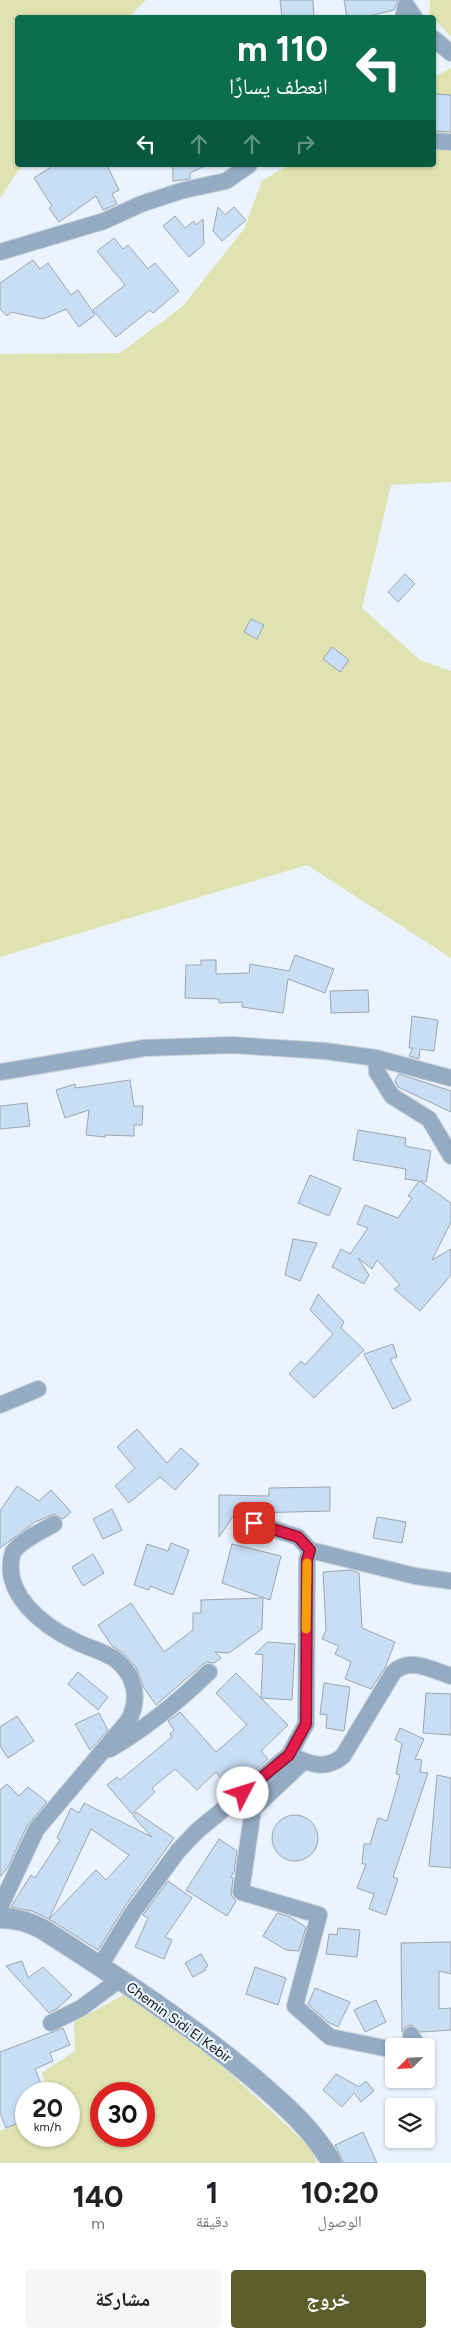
<!DOCTYPE html>
<html lang="ar">
<meta charset="utf-8">
<style>
body{margin:0;font-family:Figtree,"Noto Naskh Arabic",sans-serif;background:#f6f6f6;color:#202124;direction:rtl;height:100vh;display:flex;flex-direction:column;font-size:19px;white-space:nowrap}
*{box-sizing:border-box;margin:0}
p{font-size:16px;color:#757577}
.icon{flex:none;width:28px;height:28px;fill:none;stroke:currentColor;stroke-width:2;stroke-linecap:round;stroke-linejoin:round}
.map{position:relative;height:2163px;overflow:hidden;direction:ltr}
.sheet{display:flex;flex-direction:column;background:#fff;flex:1}
.sheet>*{flex:none}
.banner{position:absolute;left:15px;top:15px;width:421px;height:152px;border-radius:5px;box-shadow:0 1px 4px #0004;direction:rtl;background:#0b6e4f;color:#fff;overflow:hidden}
.needle{width:32px;rotate:246deg}
.tools{position:absolute;left:385px;top:2038px;display:grid;gap:10px}
.tools a{display:grid;place-items:center;width:50px;height:50px;border-radius:5px;background:#fff;box-shadow:0 1px 4px #0004;font-size:25px}
.speed{position:absolute;left:15px;top:2082px;display:flex;gap:10px;font-size:25px;font-weight:700;text-align:center}
.speed>*{display:grid;place-content:center;width:65px;height:65px;border-radius:50%;background:#fff;box-shadow:0 1px 4px #0004;line-height:1}
.speed small{font-size:12px;font-weight:400}
.speed .limit{border:8px solid #d22;background:#fff;color:#111}
.pin{position:absolute;display:grid;place-items:center;width:42px;height:42px;color:#fff;margin:-21px;border-radius:10px;box-shadow:0 2px 8px #0006}
.me{position:absolute;width:55px;margin:-28px;rotate:50deg;stroke-linejoin:round;filter:drop-shadow(0 0 4px #0008)}
.turn{display:flex;align-items:center;gap:18px;height:105px;padding:0 25px;font-size:22px}
.turn .icon{width:65px;height:65px;stroke-width:2.5}
.turn b{display:block;font-size:35px;line-height:42px}
.lanes{display:flex;align-items:center;height:48px;padding:0 25px;background:#0003;justify-content:center;gap:25px;direction:ltr}
.lanes .off{opacity:.35}
.eta{display:flex;justify-content:space-evenly;align-items:center;height:85px;text-align:center}
.eta b{font-size:30px;font-weight:700;line-height:35px}
.button{display:flex;gap:10px;margin-top:auto;padding:10px 25px}
.button a{flex:1;height:58px;border-radius:5px;background:#5b5d2a;color:#fff;font-size:20px;font-weight:700;line-height:58px;text-align:center}
.button a+a{background:#f6f6f6;color:#202124}
.map>svg:first-child{display:block}
.green{fill:#dfe2b1;fill-rule:evenodd}
.building{fill:#c8def5;stroke:#9ca5ae}
.lines{fill:none;stroke-linecap:round;stroke-linejoin:round}
.minor-casing{stroke:#c8d0d9;stroke-width:18}
.tertiary-casing{stroke:#c8d0d9;stroke-width:22}
.minor{stroke:#94abc4;stroke-width:16}
.tertiary{stroke:#94abc4;stroke-width:20}
.route-casing{stroke:#92132f;stroke-width:12}
.route{stroke:#e11d48;stroke-width:9}
.slow{stroke:#f59e0b;stroke-width:9}
.labels{text-anchor:middle;stroke-width:4.5;stroke-linejoin:round;paint-order:stroke}
.street-label{font-size:14px;fill:#101316;stroke:#ebf4fe}
</style>
<div class="map">
<svg width="451" height="2163" viewBox="0 0 451 2163">
<rect width="100%" height="100%" fill="#ebf4fe"/>
<!-- green -->
<path class="green" d="M0,0h146l-17,17 -111,1v147h4l-22,33z
M430,0h21v37l-22,-24z
M451,68v414l-60,3 -29,123 58,52 31,11v287l-144,-93 -307,92v-603l120,-1 62,-46 62,-78 18,-48 26,-16h146v-88z
M127,1993l80,59 103,95 7,16h-317v-32l26,-11v16h43v-42h-21l-6,-21 33,-22 -1,-29zM101,2094h43v42h-43z"/>
<!-- building -->
<path class="building" d="M280,0h33l1,18h-32z
M344,0h54l-4,10 -33,8h-14z
M434,94l17,1v37l-17,-1z
M54,165h53l12,25 -7,4 5,10 -14,6 -7,-14 -37,26 -10,-14 3,-2 -18,-28z
M170,165h37l-17,8v6l-17,2v-12z
M218,207l7,8 9,-8 12,13 -24,21 -9,-10z
M175,216l10,12 9,-7 2,4 7,-6 1,25 -15,13 -26,-31z
M114,238l9,11 5,-4 20,24 7,-6 24,28 -26,22 -3,-3 -34,27 -23,-27 32,-25 -28,-34z
M33,260l7,9 8,-6 23,32 7,-5 17,25 -16,12 -13,-18 -23,10 -32,-7 -4,4 -7,-7v-26z
M405,574l10,10 -17,18 -10,-10z
M251,619l13,6 -7,14 -13,-7z
M332,647l17,13 -9,12 -17,-13z
M295,955l39,14 -9,24 -37,-14 -5,34 -41,-6v-5l-23,1v-4l-34,-1 1,-33h15v-5h15v14l33,-1 1,-9 39,7z
M368,990l1,22 -38,1 -1,-22z
M412,1016l26,4 -4,31 -14,-2 -1,10 -10,-3 4,-8h-4z
M399,1074l52,17v21l-53,-25 -3,-6z
M130,1080l4,26h9l-1,19h-8v11l-29,-1v2l-19,-2 3,-25 -24,8 -9,-28 19,-6 1,4z
M27,1103l3,23 -30,3v-23z
M358,1130l48,8 -1,8 26,5 -5,31 -6,-1 31,22v19l-19,38 19,-11v26l-31,36 -26,-22 6,-4 -23,-25 -5,9 -14,-11 11,17 -5,9 -32,-17 9,-18 9,5 18,-26 -11,-4 8,-19 33,13 14,-20 -4,-2 11,-15 -14,-2 1,-10 -53,-9z
M310,1175l31,13 -12,28 -31,-13z
M293,1239l24,4 -17,38 -15,-6z
M318,1294l26,28 -3,6 23,22 -50,48 -25,-24 12,-13 4,4 28,-31 -23,-24z
M393,1344l4,13 -7,2 21,41 -18,9 -29,-55z
M137,1429l30,34 14,-15 18,16 -24,26 -15,-13 -31,26 -14,-17 20,-18 -18,-21z
M17,1486l22,15 12,-11 20,22 -8,7 -9,-5 -19,8 -35,26v-37z
M330,1487v24l-78,2 -5,3 -3,8 -7,-1 5,-20 -23,34v-42l50,1v-8z
M112,1509l10,21 -19,9 -10,-20z
M377,1517l29,5 -4,21 -29,-5z
M171,1543l18,7 -16,45 -23,-9 -1,4 -15,-5 13,-41 21,7z
M232,1544l49,12 -11,44 -48,-17z
M93,1554l11,19 -21,13 -11,-19z
M351,1570l8,3 3,55 33,14 -10,26 -14,21 -26,-10 6,-17 -16,-8 4,-8 -17,-7 4,-9 -3,-58z
M263,1598l-1,31 -33,24 -14,-1 6,6 -7,5 -7,-1 -5,3 -46,40 -12,-17 -8,-21 -13,-14 -11,-7 -14,-21 33,-22 33,49 29,-22v-17h8v-13z
M267,1642l28,2 -3,56 -31,-2 2,-43 -8,-1z
M78,1672l30,25 -10,13 -30,-26z
M236,1673l52,52 -27,26 7,8 -37,31 -15,-18 -19,18 -22,-21 -23,19 3,4 -23,22 -25,-29 10,-8 3,3 52,-43 -2,-3 4,-4 -6,-9 12,-9 36,40 31,-27 -31,-32z
M324,1683l26,4 -6,44 -18,-3 1,-13 -7,-1z
M426,1693l25,1v41l-28,-2z
M99,1713l9,17 -18,20 -15,-26z
M17,1716l17,25 -26,17 -8,-12v-19z
M400,1728l24,11 -9,20 7,1 -2,12 8,1 -35,104 5,2 -12,36 -17,-6 5,-15 -17,-6 9,-24h-4l2,-20h6l8,-26 9,3 13,-46 -4,-1 6,-31 -7,-3z
M437,1775l14,3v90l-22,-2z
M7,1784l12,12 9,-9 19,15 -20,24 -19,41 -8,10v-87z
M84,1803l68,34 -19,-21 3,-4 38,26 -49,68 -27,44 -49,-31 47,-49 10,10 23,-25 -38,-26 -42,90 -17,-8 -21,-4 20,-32 4,3 25,-38 -3,-2 14,-30 8,5z
M272 1838a23 23 0 1 1 46 0a23 23 0 1 1-46 0Z
M219,1839l18,12 -3,21 -3,5 2,1 -2,17 5,6 -9,15 -41,-26z
M168,1881l24,17 -27,39 7,3 -8,19 -29,-12 13,-29 -5,-3z
M277,1913l13,4 16,10 -7,24 -13,-1 -23,-14z
M338,1928l22,2 -3,27 -31,-3 3,-20 8,1z
M451,1942v32l-12,-3v38l12,-1v22l-30,2 -10,-7 -6,2 -3,5 -1,-89z
M201,1954l7,12 -3,2 1,2 -13,7 -8,-14z
M22,1961l6,17 15,-11 29,28 -14,13 -9,5 -43,-47z
M255,1967l31,11 -8,27 -32,-11z
M315,1988l35,14 -12,25 -10,-5 -20,-18z
M376,2000l10,22 -21,10 -11,-22z
M63,2028l7,17 -20,8 3,8 -18,8 10,25h-19v26l-20,8 -6,-15v-61z
M336,2074l23,13 7,-6 8,10 -13,11 -7,-9 -12,14 -19,-17z
M363,2132l14,31h-33l-9,-18z"/>
<g class="lines">
<defs>
<path id="minor" d="M403,18l3,-13 9,13
M434,39l17,14
M434,141l17,1
M0,252l104,-31 37,-17 43,-14 42,-9 23,-16
M376,1058l1,14 15,24 37,23 22,37
M0,1072l144,-24 88,-3 93,6 51,7 75,20
M0,1405l38,-16
M254,1523l44,14 12,13
M110,1749c38,-22 68,-47 99,-77
M294,1757c19,8 32,13 49,-1l50,-83c16,-17 39,-3 58,3
M304,1761l-51,48 -12,83 78,23 -24,91 35,31 64,13
M0,1907l36,-77 92,-109c12,-21 8,-45 -12,-61 -12,-9 -28,-12 -41,-19 -30,-14 -75,-47 -62,-89 9,-12 27,-20 41,-28
M100,1966l33,-54 45,-61 19,-20 92,-76 17,-31 1,-164 3,-10 105,26 36,5
M51,2023l30,-15 38,-28
M411,2035l7,11"/>
<path id="tertiary" d="M0,1918c17,0 29,4 44,12 73,47 148,95 214,152 29,25 55,48 74,81"/>
</defs>
<!-- minor casing -->
<use href="#minor" class="minor-casing"/>
<!-- tertiary casing -->
<use href="#tertiary" class="tertiary-casing"/>
<!-- minor -->
<use href="#minor" class="minor"/>
<!-- tertiary -->
<use href="#tertiary" class="tertiary"/>
</g>
<g class="lines">
<defs>
<path id="route" d="M243,1793l46,-38 17,-31 1,-164 3,-10 -12,-13 -44,-14"/>
</defs>
<!-- route casing -->
<use href="#route" class="route-casing"/>
<!-- route -->
<use href="#route" class="route"/>
<!-- slow -->
<path class="slow" d="M306,1629l1,-66"/>
</g>
<g class="labels">
<!-- street labels -->
<g class="street-label">
<text transform="translate(179 2022) rotate(36)" y="5">Chemin Sidi El Kebir</text>
</g>
</g>
</svg>
<div class="tools">
<a><svg class="needle" viewBox="-14 -14 28 28"><path d="M0-13l5 13h-10z" fill="#e53935"/><path d="M0 13l5-13h-10z" fill="#757577"/></svg></a>
<a><svg class="icon" aria-label="layers" viewBox="0 0 24 24"><path d="M12 4l9 5-9 5-9-5zM3 14l9 5 9-5"/></svg></a>
</div>
<div class="speed"><div>20<small>km/h</small></div><div class="limit">30</div></div>
<div class="pin" style="left:254px;top:1523px;background:#d93025"><svg class="icon" aria-label="arrive" viewBox="0 0 24 24"><path d="M6 21V4h12l-3 4 3 4H6"/></svg></div>
<svg class="me" style="left:243px;top:1793px" viewBox="-20 -20 40 40"><circle r="19" fill="#fff"/><path d="M0-13L10 11 0 6-10 11z" fill="#e11d48"/></svg>
<div class="banner">
<div class="turn"><svg class="icon" aria-label="left" viewBox="0 0 24 24"><path d="M17 20v-9H6M10 6l-5 5 5 5"/></svg><div><b>110 m</b>انعطف يسارًا</div></div>
<div class="lanes"><svg class="icon" aria-label="left" viewBox="0 0 24 24"><path d="M17 20v-9H6M10 6l-5 5 5 5"/></svg><svg class="icon off" aria-label="ahead" viewBox="0 0 24 24"><path d="M12 20V5M6 11l6-6 6 6"/></svg><svg class="icon off" aria-label="ahead" viewBox="0 0 24 24"><path d="M12 20V5M6 11l6-6 6 6"/></svg><svg class="icon off" aria-label="right" viewBox="0 0 24 24"><path d="M7 20v-9h11M14 6l5 5-5 5"/></svg></div>
</div>
</div>
<section class="sheet">
<div class="eta">
<div><b>10:20</b><p>الوصول</p></div>
<div><b>1</b><p>دقيقة</p></div>
<div><b>140</b><p>m</p></div>
</div>
<div class="button"><a>خروج</a><a>مشاركة</a></div>
</section>
